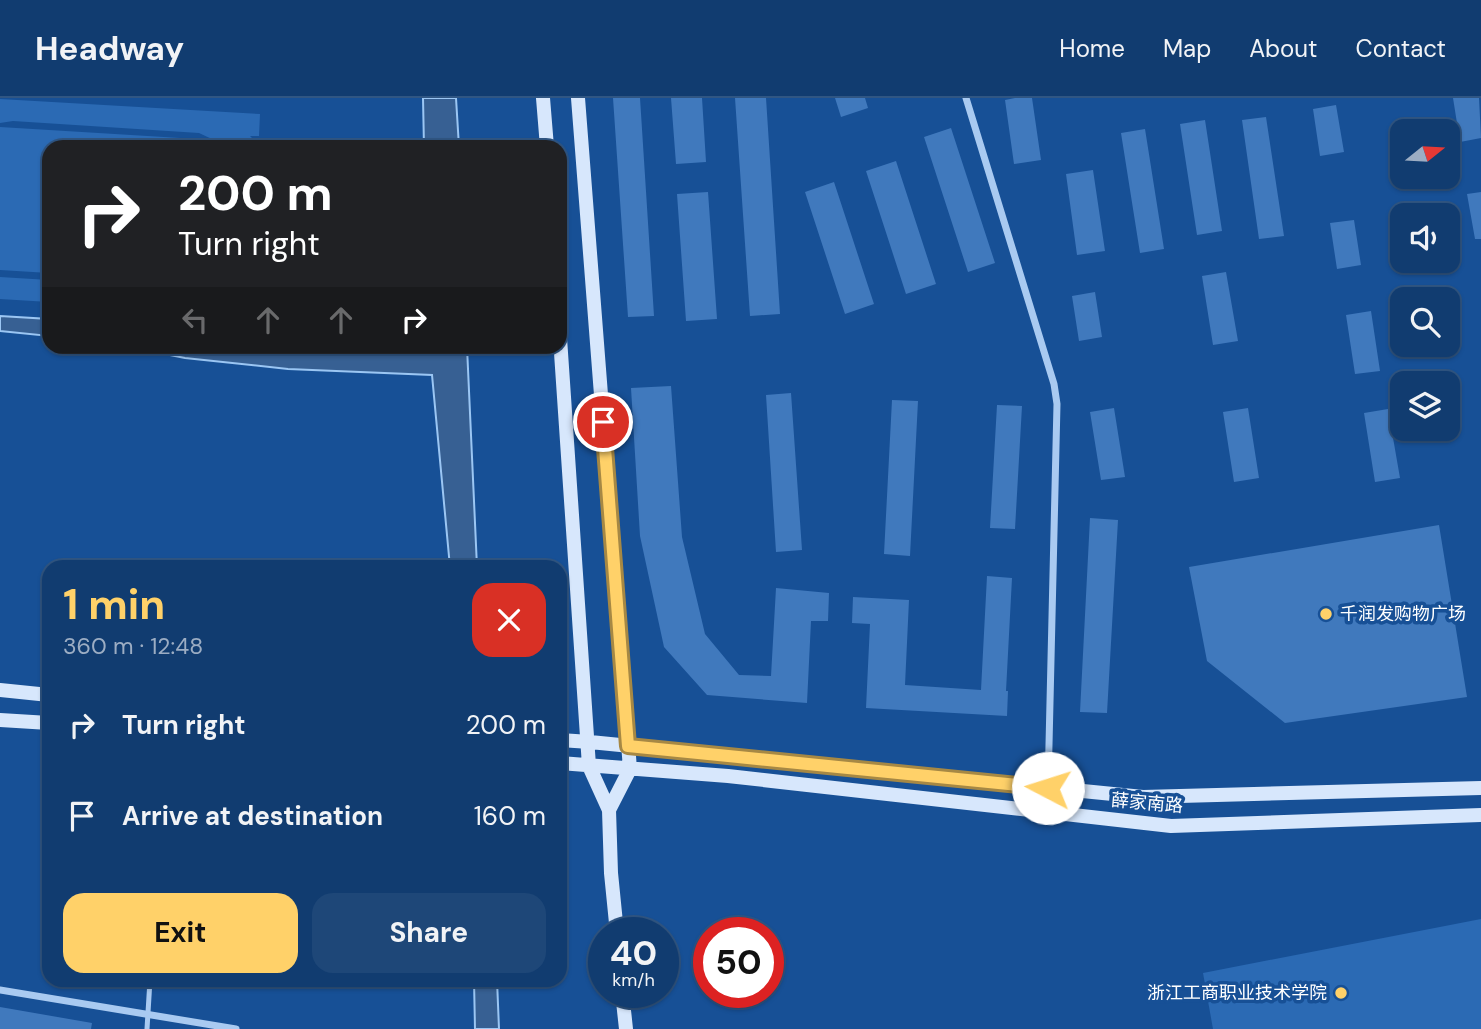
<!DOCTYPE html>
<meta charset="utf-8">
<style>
body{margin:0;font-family:"DM Sans","Noto Sans SC",sans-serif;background:#1e4778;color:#f1f3f6;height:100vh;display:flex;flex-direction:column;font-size:26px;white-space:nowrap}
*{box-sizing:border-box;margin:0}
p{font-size:23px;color:#9cadc3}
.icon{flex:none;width:38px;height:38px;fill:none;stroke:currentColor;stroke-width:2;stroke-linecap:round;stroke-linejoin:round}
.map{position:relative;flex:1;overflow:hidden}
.panel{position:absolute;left:42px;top:462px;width:525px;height:427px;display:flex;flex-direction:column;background:#113c70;border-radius:21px;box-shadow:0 2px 5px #0004,0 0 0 2px #305683}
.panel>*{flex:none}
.hud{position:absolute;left:42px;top:42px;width:525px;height:214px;border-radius:21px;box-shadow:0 2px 5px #0004,0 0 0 2px #305683;background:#202124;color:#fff;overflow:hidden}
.needle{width:46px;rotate:72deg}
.controls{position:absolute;left:1390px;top:21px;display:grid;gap:14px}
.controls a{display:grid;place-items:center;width:70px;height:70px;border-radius:14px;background:#113c70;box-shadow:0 2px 5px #0004,0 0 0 2px #305683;font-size:35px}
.speed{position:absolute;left:588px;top:819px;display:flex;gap:14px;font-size:35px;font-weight:700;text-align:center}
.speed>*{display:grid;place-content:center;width:91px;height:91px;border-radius:50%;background:#113c70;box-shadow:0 2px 5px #0004,0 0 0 2px #305683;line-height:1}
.speed small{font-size:18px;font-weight:400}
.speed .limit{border:10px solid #d22;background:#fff;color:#111}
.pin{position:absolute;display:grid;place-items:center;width:60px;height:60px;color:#fff;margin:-30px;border:4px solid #fff;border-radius:50%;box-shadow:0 2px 7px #0007}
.me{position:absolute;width:77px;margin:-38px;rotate:275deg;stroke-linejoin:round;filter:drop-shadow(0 0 5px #0008)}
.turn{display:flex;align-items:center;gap:24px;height:147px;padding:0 21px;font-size:32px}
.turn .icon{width:91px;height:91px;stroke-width:2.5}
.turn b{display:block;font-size:49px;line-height:60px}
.lanes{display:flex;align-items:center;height:66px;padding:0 21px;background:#0003;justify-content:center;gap:35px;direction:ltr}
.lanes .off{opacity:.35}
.round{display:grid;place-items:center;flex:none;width:74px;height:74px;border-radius:21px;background:#1e4778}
.headline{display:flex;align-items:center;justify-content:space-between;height:119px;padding:0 21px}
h1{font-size:42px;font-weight:700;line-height:52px;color:#ffd169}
.action{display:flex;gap:14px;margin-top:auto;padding:14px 21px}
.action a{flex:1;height:80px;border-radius:21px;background:#ffd169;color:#111;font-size:28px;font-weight:700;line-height:80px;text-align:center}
.action a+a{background:#1e4778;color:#f1f3f6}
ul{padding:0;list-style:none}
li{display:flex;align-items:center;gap:21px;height:91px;padding:0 21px}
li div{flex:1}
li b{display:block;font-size:26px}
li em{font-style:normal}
header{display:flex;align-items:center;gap:42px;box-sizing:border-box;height:98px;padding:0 35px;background:#113c70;border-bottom:2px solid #305683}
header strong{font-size:33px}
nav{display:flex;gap:38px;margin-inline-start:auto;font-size:24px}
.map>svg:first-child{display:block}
.green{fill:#2b6ab4}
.water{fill:#376093;stroke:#9bc6f3;stroke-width:2}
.building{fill:#4079bd}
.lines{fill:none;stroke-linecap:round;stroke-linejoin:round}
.lane{stroke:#a9caf1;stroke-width:5}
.street{stroke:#a9caf1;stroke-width:7}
.secondary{stroke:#d7e7fc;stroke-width:14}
.secondary-bridge{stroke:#d7e7fc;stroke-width:14}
.route-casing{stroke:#a68844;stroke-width:18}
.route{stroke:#ffd169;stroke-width:12}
.poi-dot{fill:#ffd169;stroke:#175096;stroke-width:2.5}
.labels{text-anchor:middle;stroke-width:7;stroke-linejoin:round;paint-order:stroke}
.poi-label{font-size:18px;fill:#fff;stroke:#175096;text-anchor:start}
.street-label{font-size:18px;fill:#fff;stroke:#175096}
</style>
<header>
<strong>Headway</strong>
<nav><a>Home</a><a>Map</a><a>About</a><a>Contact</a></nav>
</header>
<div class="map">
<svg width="1481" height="931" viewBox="0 0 1481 931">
<rect width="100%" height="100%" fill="#175096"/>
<!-- green -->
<path class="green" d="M0,1l260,15 -1,22h-9l11,11h-32l-30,-14 -186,-12 -13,2z
M0,29l213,13 -1,7h-163v126l-49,-3z
M0,179l49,3v22l-49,-3z
M1481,821v110h-268l-10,-56z"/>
<!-- water -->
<path class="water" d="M423,0h33l3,49h-35z
M0,218l49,3v17l-49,-5z
M229,248c65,9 132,6 198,6l6,-5h34l10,220h-27l-18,-192 -144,-6 -103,-11 -55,-11z
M474,882h23l2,49h-24z"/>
<!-- building -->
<path class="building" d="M613,0h27l14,218 -26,1z
M671,0h31l4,64 -30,2z
M735,0h31l14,216 -30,2z
M835,0h30l3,10 -27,9z
M1015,0h17l9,62 -27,4 -9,-64z
M1453,0h26l2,40 -21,4z
M1336,7l8,47 -24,4 -7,-47z
M1266,19l18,119 -25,3 -17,-119z
M1205,22l17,111 -25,4 -17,-111z
M951,30l44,135 -27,9 -44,-135z
M1145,31l19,120 -24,4 -19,-120z
M896,63l40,123 -30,10 -40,-123z
M1093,72l12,81 -28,4 -11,-81z
M834,84l40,122 -29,10 -40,-122z
M708,94l9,127 -31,2 -9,-127z
M1481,94v47h-6l-8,-45z
M1354,122l7,45 -24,4 -7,-46z
M1226,174l12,69 -25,4 -11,-69z
M1095,194l7,45 -23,4 -7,-45z
M1371,213l9,60 -25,3 -9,-59z
M671,288l11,151 23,97 34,41 32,1 5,-88 53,5 -1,28h-17l-4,82 -100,-8 -43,-48 -24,-111 -9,-148z
M791,295l11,157 -26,2 -10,-157z
M892,302l26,1 -8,155 -26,-2z
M997,307l25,1 -7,123 -25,-1z
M1114,310l11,69 -24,3 -11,-68z
M1248,310l11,70 -25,4 -11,-70z
M1388,311l12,69 -25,4 -11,-69z
M1090,420l28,2 -11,193 -27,-1z
M1439,427l28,172 -182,26 -78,-62 -18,-94z
M987,478l25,2 -6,113h2l-1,25 -141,-8 4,-84 -18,-1 1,-26 56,3 -4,85 76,5z
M0,909l92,16 -1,6h-91z"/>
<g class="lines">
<!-- lane -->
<path class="lane" d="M147,931l3,-49"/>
<!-- street -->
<path class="street" d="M966,0l88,286 3,20 -9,383
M0,892l236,39"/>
<!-- secondary -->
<path class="secondary" d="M543,0l4,49
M578,0l52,671 -21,41
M560,240l29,428 20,44 2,63 6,60
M0,592l49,5
M0,622l49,3
M590,644l553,55 338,-9
M560,665l168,13 443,50 310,-11
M622,894l4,37"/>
<!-- secondary-bridge -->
<path class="secondary-bridge" d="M560,642l30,2"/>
</g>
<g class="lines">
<defs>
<path id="route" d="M603,324l25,324 420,42"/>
</defs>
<!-- route casing -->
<use href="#route" class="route-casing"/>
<!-- route -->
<use href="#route" class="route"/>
</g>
<!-- markers -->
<g class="poi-dot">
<circle cx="1326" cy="516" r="7"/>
<circle cx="1341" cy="895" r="7"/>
</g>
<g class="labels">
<!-- poi labels -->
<g class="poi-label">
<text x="1340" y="522">千润发购物广场</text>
<text x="1327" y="901" text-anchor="end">浙江工商职业技术学院</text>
</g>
<!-- street labels -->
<g class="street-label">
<text transform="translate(1147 705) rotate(5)" y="6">薛家南路</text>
</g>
</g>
</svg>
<div class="controls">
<a><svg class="needle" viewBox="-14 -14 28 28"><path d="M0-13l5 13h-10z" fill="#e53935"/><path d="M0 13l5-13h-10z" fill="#9cadc3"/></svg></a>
<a><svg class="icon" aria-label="sound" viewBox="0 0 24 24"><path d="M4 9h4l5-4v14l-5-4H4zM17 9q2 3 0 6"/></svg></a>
<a><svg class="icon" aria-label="search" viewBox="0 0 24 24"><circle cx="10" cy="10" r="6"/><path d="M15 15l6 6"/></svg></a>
<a><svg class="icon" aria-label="layers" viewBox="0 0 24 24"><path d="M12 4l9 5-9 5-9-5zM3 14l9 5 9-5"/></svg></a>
</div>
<div class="speed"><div>40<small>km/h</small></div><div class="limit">50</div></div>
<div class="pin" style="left:603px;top:324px;background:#d93025"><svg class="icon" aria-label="arrive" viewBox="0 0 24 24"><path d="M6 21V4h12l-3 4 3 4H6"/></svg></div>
<svg class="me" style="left:1048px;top:690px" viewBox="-20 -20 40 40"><circle r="19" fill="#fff"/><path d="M0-13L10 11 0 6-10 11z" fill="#ffd169"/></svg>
<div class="hud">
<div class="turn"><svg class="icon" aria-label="right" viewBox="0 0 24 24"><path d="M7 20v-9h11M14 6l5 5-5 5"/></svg><div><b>200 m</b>Turn right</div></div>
<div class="lanes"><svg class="icon off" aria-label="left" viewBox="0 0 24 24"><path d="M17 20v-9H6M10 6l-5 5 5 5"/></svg><svg class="icon off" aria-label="ahead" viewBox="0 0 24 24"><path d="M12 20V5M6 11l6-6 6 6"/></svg><svg class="icon off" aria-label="ahead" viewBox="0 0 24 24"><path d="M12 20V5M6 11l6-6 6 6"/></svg><svg class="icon" aria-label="right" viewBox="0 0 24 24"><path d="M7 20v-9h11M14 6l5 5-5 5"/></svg></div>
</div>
<section class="panel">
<div class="headline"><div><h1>1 min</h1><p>360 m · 12:48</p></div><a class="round" style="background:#d93025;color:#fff"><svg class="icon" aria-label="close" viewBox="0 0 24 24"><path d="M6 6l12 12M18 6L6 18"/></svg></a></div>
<ul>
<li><svg class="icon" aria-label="right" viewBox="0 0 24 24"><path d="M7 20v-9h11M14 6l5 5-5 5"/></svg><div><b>Turn right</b></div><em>200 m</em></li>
<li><svg class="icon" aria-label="arrive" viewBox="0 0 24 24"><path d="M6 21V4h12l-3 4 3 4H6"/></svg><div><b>Arrive at destination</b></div><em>160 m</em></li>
</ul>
<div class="action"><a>Exit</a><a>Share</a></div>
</section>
</div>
